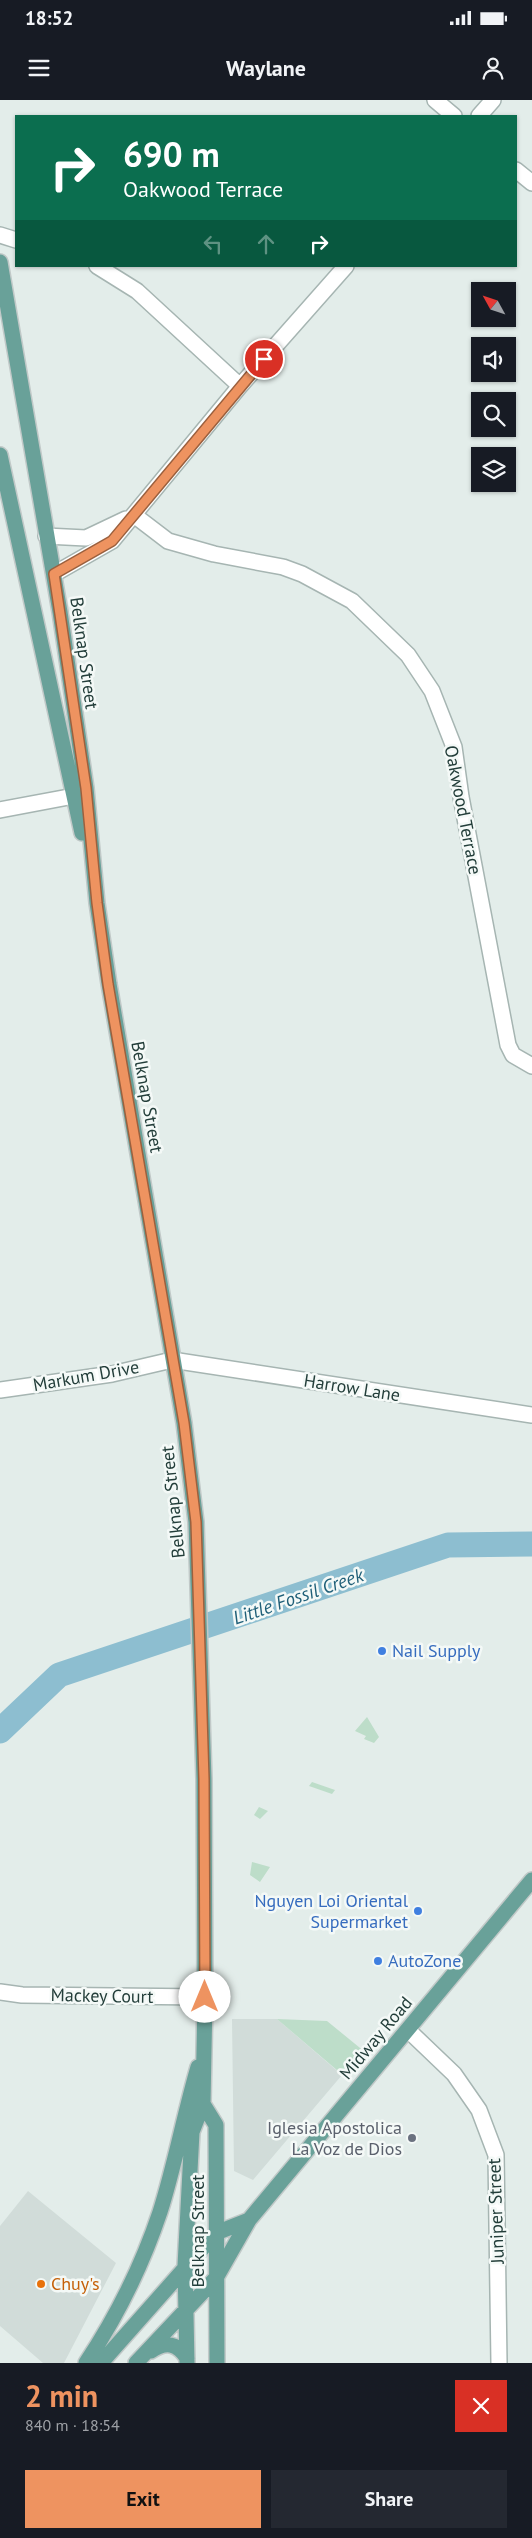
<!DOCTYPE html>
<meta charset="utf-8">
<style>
body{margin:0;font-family:"PT Sans",sans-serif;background:#242831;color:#f1f3f6;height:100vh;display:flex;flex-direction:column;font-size:19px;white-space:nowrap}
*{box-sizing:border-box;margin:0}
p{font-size:16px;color:#9ea1a6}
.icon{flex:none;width:28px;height:28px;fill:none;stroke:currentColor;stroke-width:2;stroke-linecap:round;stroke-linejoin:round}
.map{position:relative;height:2263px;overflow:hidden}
.side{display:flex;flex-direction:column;background:#171b24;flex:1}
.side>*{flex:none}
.banner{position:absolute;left:15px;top:15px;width:502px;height:152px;border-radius:0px;box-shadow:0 1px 4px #0004;background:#0b6e4f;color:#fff;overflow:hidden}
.needle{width:32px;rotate:310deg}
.tools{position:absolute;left:471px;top:182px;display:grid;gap:10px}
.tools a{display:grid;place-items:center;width:45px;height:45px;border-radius:0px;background:#171b24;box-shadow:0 1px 4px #0004;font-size:25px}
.pin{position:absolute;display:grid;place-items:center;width:42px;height:42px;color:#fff;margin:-21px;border:2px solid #fff;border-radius:50%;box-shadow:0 1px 5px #0007}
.me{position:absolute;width:55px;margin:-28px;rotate:0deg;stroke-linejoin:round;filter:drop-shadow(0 0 4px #0008)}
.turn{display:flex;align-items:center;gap:18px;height:105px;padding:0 25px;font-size:22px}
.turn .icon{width:65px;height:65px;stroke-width:2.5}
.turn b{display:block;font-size:35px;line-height:42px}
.lanes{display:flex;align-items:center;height:48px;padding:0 25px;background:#0003;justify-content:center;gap:25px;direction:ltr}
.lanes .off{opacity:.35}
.round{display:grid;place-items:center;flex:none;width:52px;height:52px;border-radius:0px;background:#242831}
.overview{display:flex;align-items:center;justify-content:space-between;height:85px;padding:0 25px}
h1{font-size:30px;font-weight:600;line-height:38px;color:#ee9360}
.primary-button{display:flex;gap:10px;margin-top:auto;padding:10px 25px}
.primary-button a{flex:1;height:58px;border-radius:0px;background:#ee9360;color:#111;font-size:20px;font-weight:600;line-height:58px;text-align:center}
.primary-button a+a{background:#242831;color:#f1f3f6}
.status{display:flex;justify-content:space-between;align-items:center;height:35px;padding:0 25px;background:#171b24;direction:ltr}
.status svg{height:14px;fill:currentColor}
header{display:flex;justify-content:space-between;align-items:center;height:65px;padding:0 25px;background:#171b24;font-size:22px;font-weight:600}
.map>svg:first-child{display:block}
.built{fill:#d1dcd9}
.green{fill:#bdddc9}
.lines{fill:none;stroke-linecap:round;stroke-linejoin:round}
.river{stroke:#8dbed0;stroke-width:25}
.minor-casing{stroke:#a6b5b2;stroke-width:18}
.major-casing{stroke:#c1c9c8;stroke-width:18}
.minor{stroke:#fff;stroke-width:15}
.major{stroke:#69a199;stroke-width:15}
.route-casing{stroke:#9b603e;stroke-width:12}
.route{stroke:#ee9360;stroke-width:9}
.shop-dot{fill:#3f7fe0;stroke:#f4f9f7;stroke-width:2}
.worship-dot{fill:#6b7280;stroke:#f4f9f7;stroke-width:2}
.food-dot{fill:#e8710a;stroke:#f4f9f7;stroke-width:2}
.labels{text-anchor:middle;stroke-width:5;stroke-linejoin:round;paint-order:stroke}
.street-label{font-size:18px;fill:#233e3a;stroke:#f4f9f7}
.shop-label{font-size:18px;fill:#366cbe;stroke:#f4f9f7;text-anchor:start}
.worship-label{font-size:18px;fill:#5b616d;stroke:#f4f9f7;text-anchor:end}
.food-label{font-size:18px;fill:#c56008;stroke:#f4f9f7;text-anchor:start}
.water-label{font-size:19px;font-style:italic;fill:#1f5f78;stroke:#f4f9f7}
</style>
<div class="status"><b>18:52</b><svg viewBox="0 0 49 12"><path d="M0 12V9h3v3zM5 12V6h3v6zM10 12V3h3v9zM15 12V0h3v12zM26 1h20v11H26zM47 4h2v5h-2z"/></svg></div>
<header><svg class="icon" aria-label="menu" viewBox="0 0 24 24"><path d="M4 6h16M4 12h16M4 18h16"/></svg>Waylane<svg class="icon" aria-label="person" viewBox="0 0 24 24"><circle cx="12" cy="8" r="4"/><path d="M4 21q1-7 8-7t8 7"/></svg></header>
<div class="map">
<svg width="532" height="2263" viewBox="0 0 532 2263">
<rect width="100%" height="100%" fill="#e3edea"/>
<!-- built -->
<path class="built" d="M232,1919h45l65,56 -89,105 -19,-9z
M28,2091l88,72 -52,100h-21l-43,-37v-100z"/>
<!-- green -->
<path class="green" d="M367,1617l12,20 -5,6 -10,-4 2,-3 -11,-5z
M312,1682l23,8 -3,4 -23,-8z
M259,1707l9,4 -8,8 -6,-4z
M252,1762l18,5 -10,15 -10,-7z
M277,1919l50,2 38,31v6l-13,17 -7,2z"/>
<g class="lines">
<!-- river -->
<path class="river" d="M0,1631l59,-56 389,-130 84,-1"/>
<defs>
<path id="minor" d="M435,0l19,16
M479,16l14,-16
M516,70l16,13
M0,135l16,5
M97,166l40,25 103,95
M134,415l34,26 46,13 69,13 19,7 50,27 56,54 24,36 22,56 7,50 47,248 5,10 19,11
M46,436l40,2 40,-19
M54,474l58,-33 128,-155 106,-120
M0,710l74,-14
M0,1290l112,-16 60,-14 360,55
M0,1892l22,3 183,2
M408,1930l46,44 25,36 17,45 3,208"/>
<path id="major" d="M0,162l60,350 26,176 11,115 12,81 75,439 12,99 8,257 1,218 -2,107 -11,28 -7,134 2,97
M0,355l82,378
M203,2004l13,21 1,238
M151,2251c15,-10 26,-8 36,7
M86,2263c31,-47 56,-97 74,-151 15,-47 24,-97 38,-145
M101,2263l115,-130 33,-13
M136,2263l80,-85 33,-58 283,-340"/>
</defs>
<!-- minor casing -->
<use href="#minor" class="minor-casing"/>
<!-- major casing -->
<use href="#major" class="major-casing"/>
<!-- minor -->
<use href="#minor" class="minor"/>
<!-- major -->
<use href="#major" class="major"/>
</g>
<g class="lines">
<defs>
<path id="route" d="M205,1897l-1,-218 -8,-257 -12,-99 -76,-439 -11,-81 -11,-115 -32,-214 58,-33 152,-182"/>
</defs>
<!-- route casing -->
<use href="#route" class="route-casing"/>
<!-- route -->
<use href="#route" class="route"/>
</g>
<!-- markers -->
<g class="shop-dot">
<circle cx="382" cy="1551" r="5"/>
<circle cx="418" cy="1811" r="5"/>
<circle cx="378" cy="1861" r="5"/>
</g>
<circle class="worship-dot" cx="412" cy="2038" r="5"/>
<circle class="food-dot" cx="41" cy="2184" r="5"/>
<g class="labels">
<!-- street labels -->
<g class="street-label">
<text transform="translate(84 553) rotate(82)" y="6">Belknap Street</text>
<text transform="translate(463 710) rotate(79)" y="6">Oakwood Terrace</text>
<text transform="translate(147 997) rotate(80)" y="6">Belknap Street</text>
<text transform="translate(86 1276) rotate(-10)" y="6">Markum Drive</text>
<text transform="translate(352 1288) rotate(9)" y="6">Harrow Lane</text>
<text transform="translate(173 1402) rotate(-96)" y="6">Belknap Street</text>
<text transform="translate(102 1896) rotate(1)" y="6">Mackey Court</text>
<text transform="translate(376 1938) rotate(-50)" y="6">Midway Road</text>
<text transform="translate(496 2111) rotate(-92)" y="6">Juniper Street</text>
<text transform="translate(198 2131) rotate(-90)" y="6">Belknap Street</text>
</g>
<!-- shop labels -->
<g class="shop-label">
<text x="392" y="1557">Nail Supply</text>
<text x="408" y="1807" text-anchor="end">Nguyen Loi Oriental<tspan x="408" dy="21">Supermarket</tspan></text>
<text x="388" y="1867">AutoZone</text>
</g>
<!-- worship labels -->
<g class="worship-label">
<text x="402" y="2034">Iglesia Apostolica<tspan x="402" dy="21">La Voz de Dios</tspan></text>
</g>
<!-- food labels -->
<g class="food-label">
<text x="51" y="2190">Chuy's</text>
</g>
<!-- water labels -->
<g class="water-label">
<text transform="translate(298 1496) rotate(-19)" y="7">Little Fossil Creek</text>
</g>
</g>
</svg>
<div class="tools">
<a><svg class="needle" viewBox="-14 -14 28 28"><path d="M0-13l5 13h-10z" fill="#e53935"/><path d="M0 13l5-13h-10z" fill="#9ea1a6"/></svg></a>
<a><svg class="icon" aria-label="sound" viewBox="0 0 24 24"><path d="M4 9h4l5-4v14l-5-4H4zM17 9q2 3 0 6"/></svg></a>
<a><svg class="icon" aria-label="search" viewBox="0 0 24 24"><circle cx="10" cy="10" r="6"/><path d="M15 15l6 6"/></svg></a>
<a><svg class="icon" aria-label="layers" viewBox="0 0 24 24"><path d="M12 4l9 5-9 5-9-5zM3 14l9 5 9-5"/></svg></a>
</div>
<div class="pin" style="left:264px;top:259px;background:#d93025"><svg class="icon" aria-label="arrive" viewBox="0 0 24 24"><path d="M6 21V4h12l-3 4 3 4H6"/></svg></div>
<svg class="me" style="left:205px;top:1897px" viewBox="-20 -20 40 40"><circle r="19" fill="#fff"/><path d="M0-13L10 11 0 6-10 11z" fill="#ee9360"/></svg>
<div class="banner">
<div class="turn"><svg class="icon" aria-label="right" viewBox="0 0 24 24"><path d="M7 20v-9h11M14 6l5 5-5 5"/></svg><div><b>690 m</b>Oakwood Terrace</div></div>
<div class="lanes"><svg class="icon off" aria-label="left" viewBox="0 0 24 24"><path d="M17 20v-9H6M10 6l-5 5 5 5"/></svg><svg class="icon off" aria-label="ahead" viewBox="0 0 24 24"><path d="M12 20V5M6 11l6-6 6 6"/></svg><svg class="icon" aria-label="right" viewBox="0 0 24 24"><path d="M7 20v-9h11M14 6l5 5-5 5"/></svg></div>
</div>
</div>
<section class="side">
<div class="overview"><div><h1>2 min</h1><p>840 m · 18:54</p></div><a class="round" style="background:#d93025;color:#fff"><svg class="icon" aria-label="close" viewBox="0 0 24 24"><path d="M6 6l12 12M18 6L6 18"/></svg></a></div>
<div class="primary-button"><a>Exit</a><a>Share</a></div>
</section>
